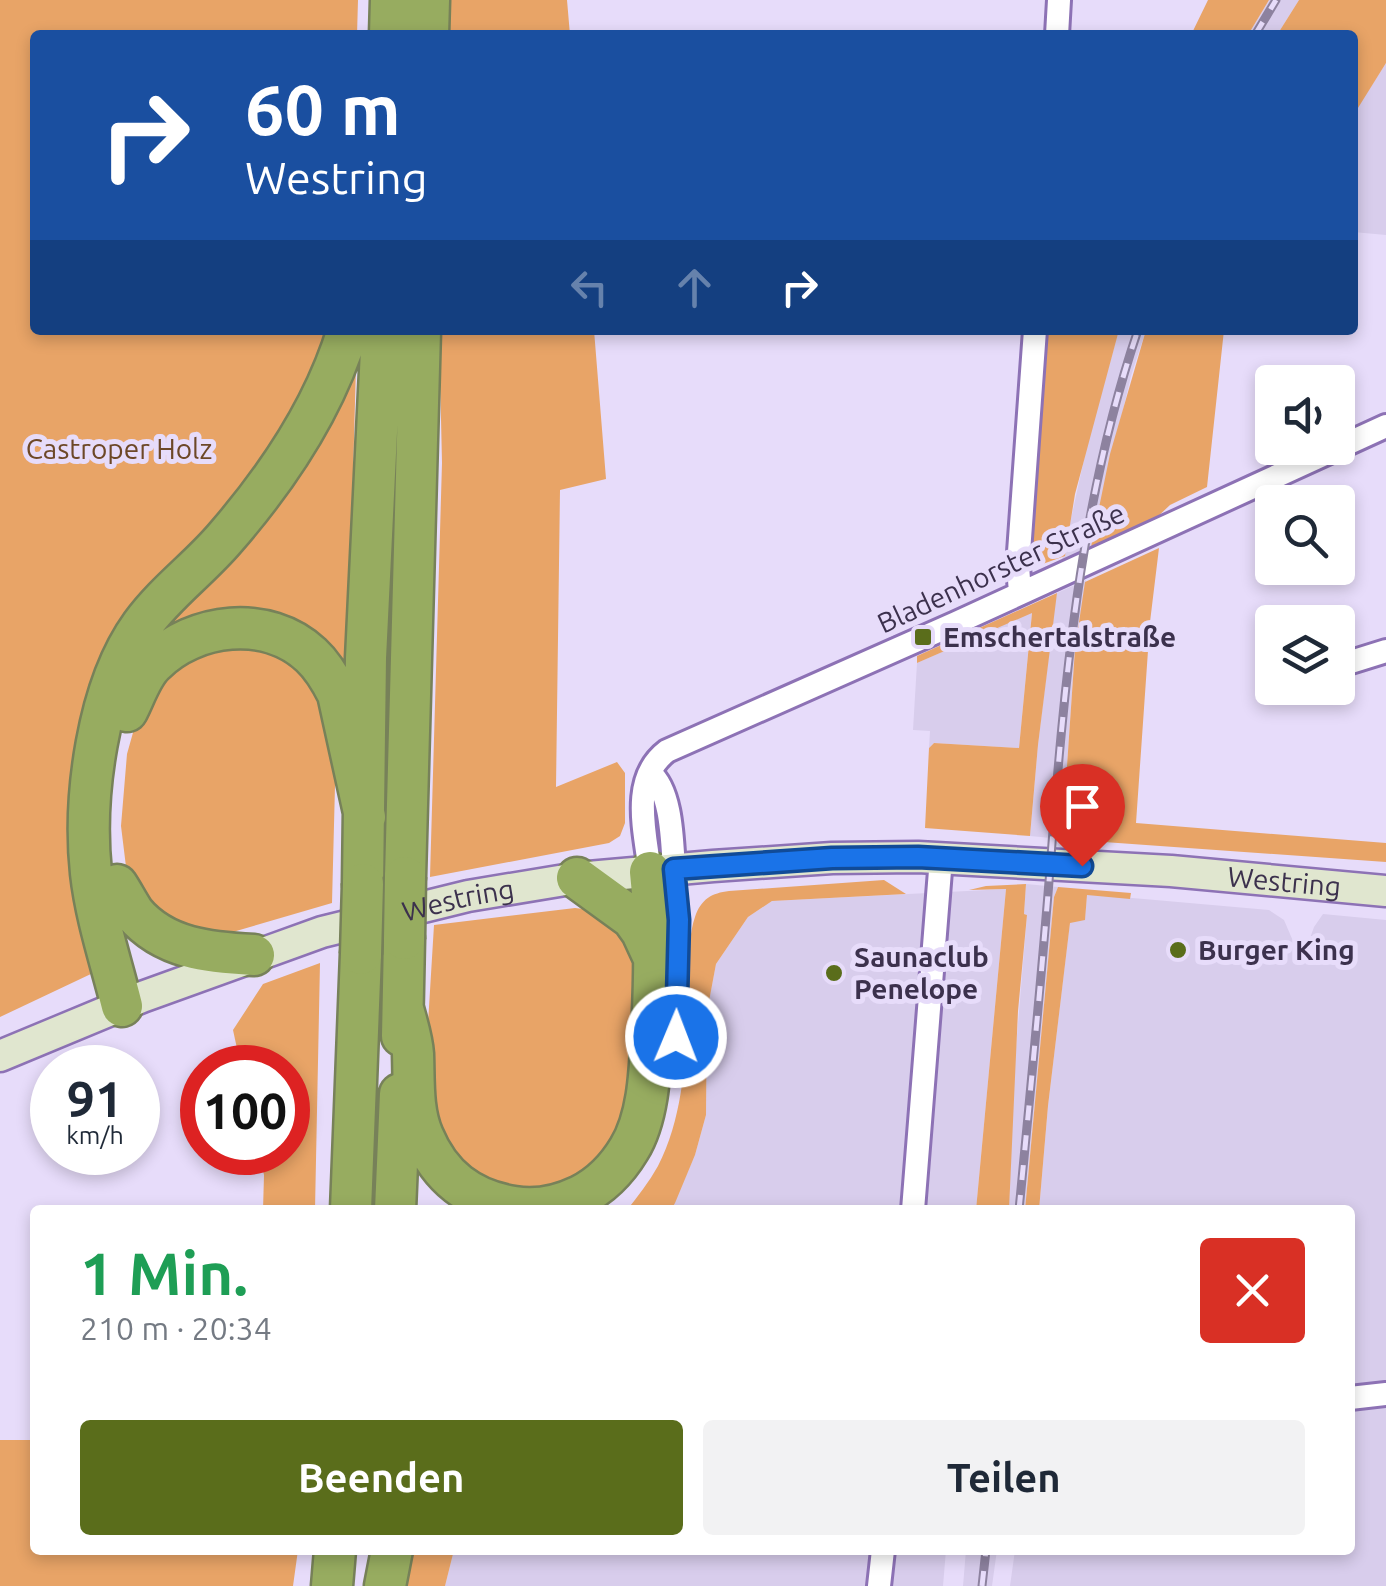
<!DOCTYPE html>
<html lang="de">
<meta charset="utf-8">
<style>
body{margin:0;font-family:Ubuntu,sans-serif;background:#f2f2f3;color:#1f2937;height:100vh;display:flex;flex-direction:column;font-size:38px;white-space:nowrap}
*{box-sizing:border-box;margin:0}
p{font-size:32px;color:#747a83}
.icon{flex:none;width:55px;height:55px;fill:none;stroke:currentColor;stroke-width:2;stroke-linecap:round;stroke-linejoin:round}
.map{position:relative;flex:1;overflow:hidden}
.panel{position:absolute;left:30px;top:1205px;width:1325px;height:350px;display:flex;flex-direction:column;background:#fff;border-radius:10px;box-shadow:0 5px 15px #0003}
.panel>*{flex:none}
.banner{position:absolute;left:30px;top:30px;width:1328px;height:305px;border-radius:10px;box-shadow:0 5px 15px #0003;background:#1a4fa0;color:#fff;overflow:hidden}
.fabs{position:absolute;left:1255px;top:365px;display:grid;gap:20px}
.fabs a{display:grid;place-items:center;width:100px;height:100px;border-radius:10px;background:#fff;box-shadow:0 5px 15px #0003;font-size:50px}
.speed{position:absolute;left:30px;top:1045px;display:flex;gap:20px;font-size:50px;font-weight:700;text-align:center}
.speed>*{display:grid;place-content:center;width:130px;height:130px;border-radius:50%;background:#fff;box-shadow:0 5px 15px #0003;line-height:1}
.speed small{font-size:25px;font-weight:400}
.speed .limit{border:15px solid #d22;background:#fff;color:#111}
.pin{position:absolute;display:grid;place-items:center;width:85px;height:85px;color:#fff;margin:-102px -42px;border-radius:50% 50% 50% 0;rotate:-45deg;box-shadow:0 0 10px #0007}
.pin .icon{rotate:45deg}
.me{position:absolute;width:110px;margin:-55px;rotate:1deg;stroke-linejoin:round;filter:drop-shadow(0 0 8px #0008)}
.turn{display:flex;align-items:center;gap:35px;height:210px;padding:0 50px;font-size:45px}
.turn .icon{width:130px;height:130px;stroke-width:2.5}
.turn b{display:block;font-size:70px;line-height:85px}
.lanes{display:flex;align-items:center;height:95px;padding:0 50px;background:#0003;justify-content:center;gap:50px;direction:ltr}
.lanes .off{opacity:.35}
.round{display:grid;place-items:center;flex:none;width:105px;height:105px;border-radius:10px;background:#f2f2f3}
.summary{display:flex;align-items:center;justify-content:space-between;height:170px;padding:0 50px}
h1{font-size:60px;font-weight:600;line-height:75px;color:#1e9e55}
.action{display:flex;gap:20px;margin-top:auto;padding:20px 50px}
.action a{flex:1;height:115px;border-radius:10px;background:#5a6d1b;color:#fff;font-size:40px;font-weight:600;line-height:115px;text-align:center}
.action a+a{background:#f2f2f3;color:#1f2937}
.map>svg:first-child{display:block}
.built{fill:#d8cdec}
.green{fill:#e8a467}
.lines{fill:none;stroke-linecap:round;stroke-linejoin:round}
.street-casing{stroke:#8d72b5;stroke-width:28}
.secondary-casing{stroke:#8d72b5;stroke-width:35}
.highway-casing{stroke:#778159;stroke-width:45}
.street{stroke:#fff;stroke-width:22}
.secondary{stroke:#e0e6cf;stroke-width:30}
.highway{stroke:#97ac60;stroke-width:40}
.rail-casing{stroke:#8d829f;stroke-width:9}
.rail{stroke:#e7dcfa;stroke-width:5;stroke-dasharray:15;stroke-linecap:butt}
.highway-bridge-casing{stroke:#778159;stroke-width:45;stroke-linecap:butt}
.highway-bridge{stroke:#97ac60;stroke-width:40}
.route-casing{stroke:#114b97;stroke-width:25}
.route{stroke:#1a73e8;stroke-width:18}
.poi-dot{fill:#5a6d1b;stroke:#e7dcfa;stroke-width:4}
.labels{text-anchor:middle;stroke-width:10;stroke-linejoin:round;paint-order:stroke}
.park-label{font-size:28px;fill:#6d4827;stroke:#e7dcfa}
.street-label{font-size:28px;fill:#3c314d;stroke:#e7dcfa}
.poi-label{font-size:28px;font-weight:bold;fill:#3c314d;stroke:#e7dcfa;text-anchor:start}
</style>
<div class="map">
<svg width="1386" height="1586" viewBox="0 0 1386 1586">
<rect width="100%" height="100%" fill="#e7dcfa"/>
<!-- built -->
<path class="built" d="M1269,0h30l-22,35h-29z
M1386,63v172l-33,-3 -1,-116z
M1119,330h27l-15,46 -40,171 -29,13 26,-119z
M1086,580l-11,69 -13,190 -32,-3 8,-91 17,-142 2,-10z
M1032,612l-13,136 -85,-5 -5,5 1,-17 -17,-1 4,-67z
M1026,884l32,3 -4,10 -29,313h-16l4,-126 14,-169 -3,-1z
M1006,889l-30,321h-305l24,-55 11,-40 1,-103 9,-48 32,-47 24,-16z
M1087,894l182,16 15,10 9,21h16l5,-14 9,-13 63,6v666h-376l5,-36h335v-340h-311l9,-104 22,-184 15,-3z
M454,1550h492l-3,36h-498z
M966,1550h31l-5,36h-29z"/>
<!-- green -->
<path class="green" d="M0,0h358l-1,35h-322v295h295l-35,83 -60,87 -112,126 -30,347 -93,44z
M448,0h119l3,35h-123z
M1208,0h61l-21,35h-57z
M1299,0h87v63l-33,53 -1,-81h-75z
M357,330l-10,362 -40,-51 -167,-3z
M439,330h155l12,149 -46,11 -4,297 61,-25 8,11v50l-5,13 -11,7 -179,34 12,-414z
M1047,330h72l-44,164 -10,62 -28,10 -4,-5 -1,-13z
M1146,330h78l-17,157 -37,18 -18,17 -61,25 19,-93z
M1159,548l-9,74 -14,201 250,20v19l-324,-23 13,-190 10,-67z
M1057,593l-19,152 -8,91 -105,-8 4,-80 5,-5 85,5 13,-135 -115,50v-7z
M217,642l63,10 29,21 27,74 -4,156 -113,33 -70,-22 -21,-31 -7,-57 6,-72 16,-57 21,-30z
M884,880l22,14 -134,7 -24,16 -32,47 -9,48 -1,103 -11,40 -20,48 -4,7h-44c11,-14 22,-28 31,-44 27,-52 28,-116 31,-173 1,-25 -2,-53 6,-76 6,-18 17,-24 34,-26z
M1026,884l-2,30 3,1 -9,96 -9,199h-33l30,-321 -37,1 17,-4z
M1058,887l73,6 -1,6 -43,-4 -2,25 -15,3 -22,183 -9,104h-14l29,-313z
M575,908l25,3 18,15 17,39 -5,132 -13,44 -38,41 -61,18 -68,-38 -26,-73 10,-164z
M320,963l-5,247h-52l1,-35 -5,-22 29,-1v-84l-47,-1 -8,-37 30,-46z
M0,1440h35v110h263l-5,36h-293z
M402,1550h52l-9,36h-50z"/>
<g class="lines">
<defs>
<path id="street" d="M1057,35l2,-35
M1020,593l-2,-27 17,-236
M1338,666l48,-15
M650,773c22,18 22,69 24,96
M650,872c-5,-41 -20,-93 17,-121l289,-128 430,-197
M913,1210l28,-352
M1350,1398l36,-4
M879,1586l4,-36"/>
<g id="secondary">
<path id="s1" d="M0,1056l142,-59 180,-65 146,-36 109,-18 136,-12 119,-8 86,-1 253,14 215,20"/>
</g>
<path id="highway" d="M390,35l1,-35
M428,35l1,-35
M127,711c8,-15 14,-36 27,-48 40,-40 113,-49 157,-8 12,11 20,25 27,39l27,123
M405,877l15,-547
M577,878l55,40 10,14 12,26
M363,884l3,-226 16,-328
M117,885c6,9 11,19 17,28 30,36 77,40 120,42
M122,1006c-11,-44 -26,-88 -31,-133 -8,-75 6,-186 51,-248 24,-33 58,-57 84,-88 52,-60 99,-130 122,-207
M403,1009c4,15 9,30 10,45 1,27 -1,57 10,82 17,41 47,64 91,71 23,4 45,-1 66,-11 20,-10 37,-27 49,-47 20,-32 21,-81 23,-118 3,-54 4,-106 -2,-159
M402,1036l2,-97
M351,1210l10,-256
M395,1210l5,-116
M332,1586l3,-36
M385,1586l7,-36"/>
</defs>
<!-- street casing -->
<use href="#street" class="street-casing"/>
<!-- secondary casing -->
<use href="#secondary" class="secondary-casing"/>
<!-- highway casing -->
<use href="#highway" class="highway-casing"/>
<!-- street -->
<use href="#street" class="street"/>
<!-- secondary -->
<use href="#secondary" class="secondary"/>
<!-- highway -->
<use href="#highway" class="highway"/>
<defs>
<path id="rail" d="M1255,35l21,-35
M1019,1210c11,-114 22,-227 31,-341 14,-182 29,-365 88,-539
M982,1586l4,-36"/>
</defs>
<!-- rail casing -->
<use href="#rail" class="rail-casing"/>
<!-- rail -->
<use href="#rail" class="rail"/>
<defs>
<path id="highway-bridge" d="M404,939l1,-62
M361,954l2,-70"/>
</defs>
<!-- highway-bridge casing -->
<use href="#highway-bridge" class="highway-bridge-casing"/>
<!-- highway-bridge -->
<use href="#highway-bridge" class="highway-bridge"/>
</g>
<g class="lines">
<defs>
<path id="route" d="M676,1037l3,-117 -5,-51 158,-11 86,-1 164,9"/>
</defs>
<!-- route casing -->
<use href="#route" class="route-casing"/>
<!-- route -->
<use href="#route" class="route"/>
</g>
<!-- markers -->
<g class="poi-dot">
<rect x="913" y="627" width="20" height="20" rx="5"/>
<circle cx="1178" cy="950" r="10"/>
<circle cx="834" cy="973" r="10"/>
</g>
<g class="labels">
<!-- park labels -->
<g class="park-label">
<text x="119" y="459">Castroper Holz</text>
</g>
<!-- street labels -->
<g class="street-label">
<text transform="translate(1001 568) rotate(-25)" y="10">Bladenhorster Straße</text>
<text dy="10" stroke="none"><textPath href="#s1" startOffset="1315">Westring</textPath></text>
<text dy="10" stroke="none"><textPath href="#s1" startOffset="485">Westring</textPath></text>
</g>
<!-- poi labels -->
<g class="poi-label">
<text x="943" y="647">Emschertalstraße</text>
<text x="1198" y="960">Burger King</text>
<text x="854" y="967">Saunaclub<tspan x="854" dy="32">Penelope</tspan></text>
</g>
</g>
</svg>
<div class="fabs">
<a><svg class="icon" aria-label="sound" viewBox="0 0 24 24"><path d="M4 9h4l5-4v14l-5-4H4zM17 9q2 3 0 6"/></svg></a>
<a><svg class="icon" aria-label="search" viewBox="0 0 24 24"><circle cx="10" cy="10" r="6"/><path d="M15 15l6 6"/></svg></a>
<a><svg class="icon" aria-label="layers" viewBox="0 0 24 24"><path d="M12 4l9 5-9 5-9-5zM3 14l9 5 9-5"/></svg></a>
</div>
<div class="speed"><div>91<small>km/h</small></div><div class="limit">100</div></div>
<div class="pin" style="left:1082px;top:866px;background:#d93025"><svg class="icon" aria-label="arrive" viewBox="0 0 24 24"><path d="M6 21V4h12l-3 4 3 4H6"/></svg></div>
<svg class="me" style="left:676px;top:1037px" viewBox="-20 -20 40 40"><circle r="17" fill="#1a73e8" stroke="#fff" stroke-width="3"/><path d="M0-11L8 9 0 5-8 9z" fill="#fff"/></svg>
<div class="banner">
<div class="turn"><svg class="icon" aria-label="right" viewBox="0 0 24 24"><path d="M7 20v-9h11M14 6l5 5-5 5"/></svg><div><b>60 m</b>Westring</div></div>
<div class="lanes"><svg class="icon off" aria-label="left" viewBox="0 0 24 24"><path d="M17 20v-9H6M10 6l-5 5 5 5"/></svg><svg class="icon off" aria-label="ahead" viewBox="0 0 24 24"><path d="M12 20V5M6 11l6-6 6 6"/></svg><svg class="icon" aria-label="right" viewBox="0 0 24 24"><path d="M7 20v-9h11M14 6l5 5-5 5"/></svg></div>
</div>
<section class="panel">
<div class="summary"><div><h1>1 Min.</h1><p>210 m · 20:34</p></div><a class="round" style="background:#d93025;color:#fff"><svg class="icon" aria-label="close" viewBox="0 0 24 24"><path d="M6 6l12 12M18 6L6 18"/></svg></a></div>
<div class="action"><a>Beenden</a><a>Teilen</a></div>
</section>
</div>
